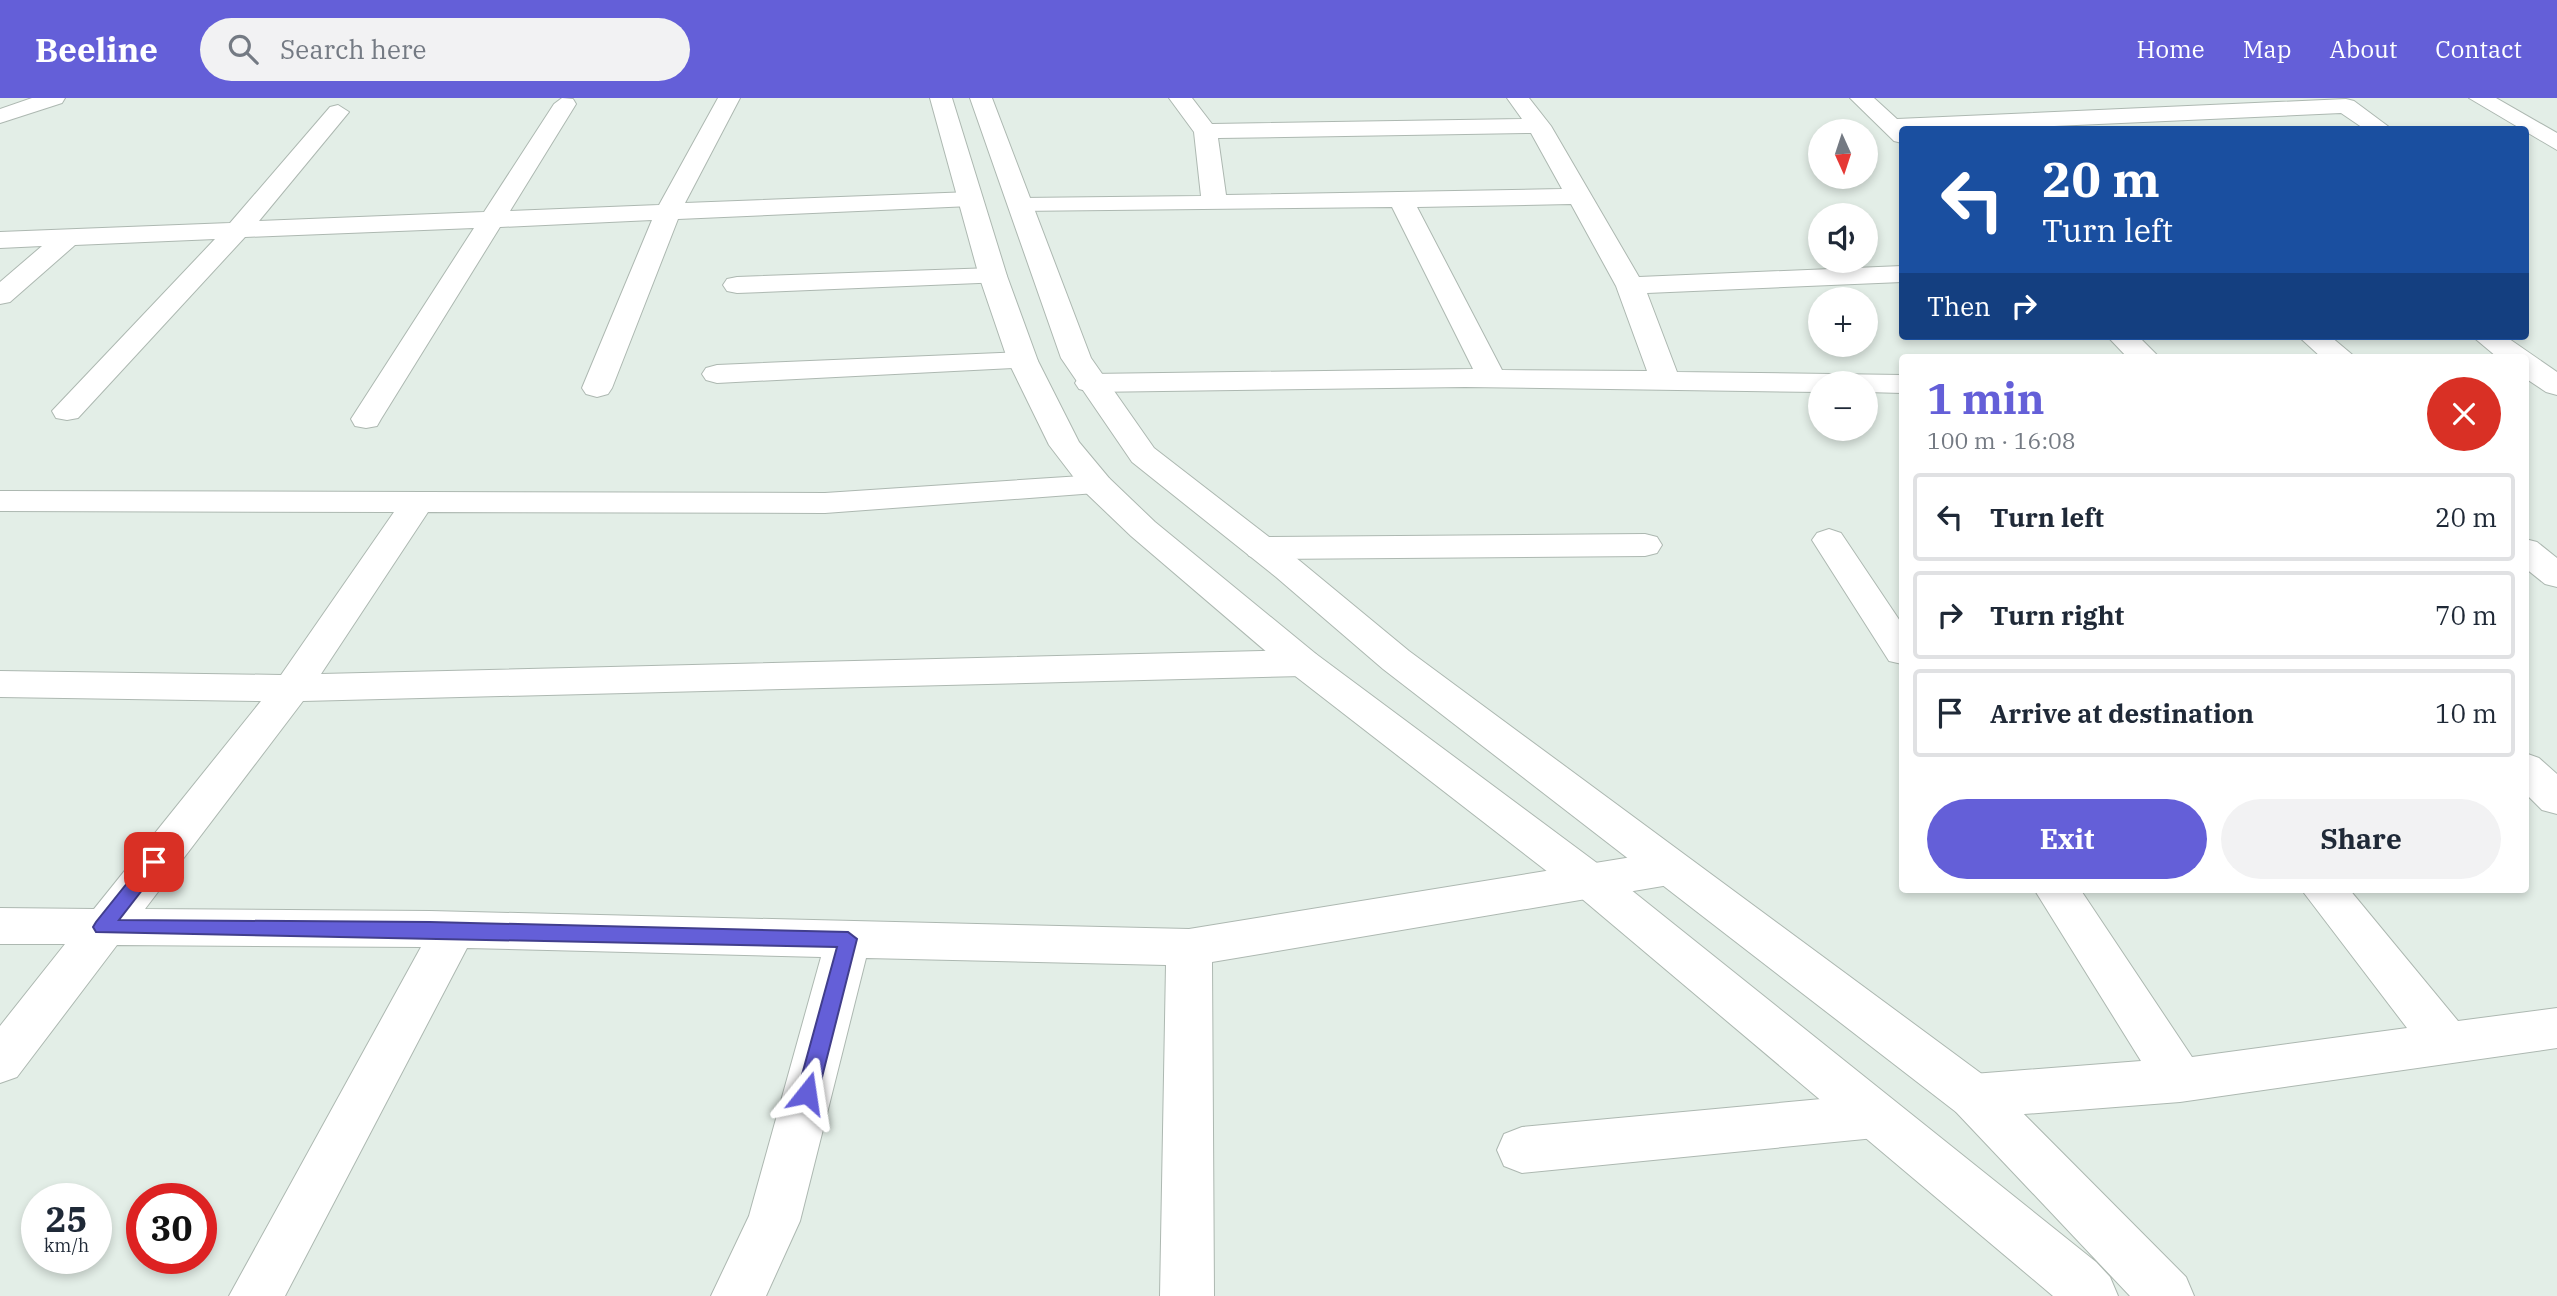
<!DOCTYPE html>
<meta charset="utf-8">
<style>
body{margin:0;font-family:"IBM Plex Serif",serif;background:#f2f2f3;color:#1f2937;height:100vh;display:flex;flex-direction:column;font-size:26px;white-space:nowrap}
*{box-sizing:border-box;margin:0}
p{font-size:23px;color:#747a83}
.icon{flex:none;width:38px;height:38px;fill:none;stroke:currentColor;stroke-width:2;stroke-linecap:round;stroke-linejoin:round}
.map{position:relative;flex:1;overflow:hidden}
.panel{position:absolute;left:1899px;top:256px;width:630px;height:539px;display:flex;flex-direction:column;background:#fff;border-radius:7px;box-shadow:0 4px 10px #0003}
.panel>*{flex:none}
.banner{position:absolute;left:1899px;top:28px;width:630px;height:214px;border-radius:7px;box-shadow:0 4px 10px #0003;background:#1a4fa0;color:#fff;overflow:hidden}
.needle{width:46px;rotate:177deg}
.fabs{position:absolute;left:1808px;top:21px;display:grid;gap:14px}
.fabs a{display:grid;place-items:center;width:70px;height:70px;border-radius:50%;background:#fff;box-shadow:0 4px 10px #0003;font-size:35px}
.speed{position:absolute;left:21px;top:1085px;display:flex;gap:14px;font-size:35px;font-weight:700;text-align:center}
.speed>*{display:grid;place-content:center;width:91px;height:91px;border-radius:50%;background:#fff;box-shadow:0 4px 10px #0003;line-height:1}
.speed small{font-size:18px;font-weight:400}
.speed .limit{border:10px solid #d22;background:#fff;color:#111}
.pin{position:absolute;display:grid;place-items:center;width:60px;height:60px;color:#fff;margin:-30px;border-radius:14px;box-shadow:0 4px 10px #0006}
.me{position:absolute;width:77px;margin:-38px;rotate:15deg;stroke-linejoin:round;filter:drop-shadow(0 0 5px #0008)}
.turn{display:flex;align-items:center;gap:24px;height:147px;padding:0 28px;font-size:32px}
.turn .icon{width:91px;height:91px;stroke-width:2.5}
.turn b{display:block;font-size:49px;line-height:60px}
.then{display:flex;align-items:center;height:66px;padding:0 28px;background:#0003;gap:14px;font-size:26px}
.round{display:grid;place-items:center;flex:none;width:74px;height:74px;border-radius:37px;background:#f2f2f3}
.headline{display:flex;align-items:center;justify-content:space-between;height:119px;padding:0 28px}
h1{font-size:42px;font-weight:800;line-height:52px;color:#645fd8}
.primary-button{display:flex;gap:14px;margin-top:auto;padding:14px 28px}
.primary-button a{flex:1;height:80px;border-radius:42px;background:#645fd8;color:#fff;font-size:28px;font-weight:800;line-height:80px;text-align:center}
.primary-button a+a{background:#f2f2f3;color:#1f2937}
ul{padding:0;list-style:none}
li{display:flex;align-items:center;gap:21px;height:88px;margin:0 14px 10px;padding:0 14px;border:4px solid #e0e1e3;border-radius:7px}
li div{flex:1}
li b{display:block;font-size:26px}
li em{font-style:normal}
header{display:flex;align-items:center;gap:42px;box-sizing:border-box;height:98px;padding:0 35px;background:#645fd8;color:#fff}
header strong{font-size:33px}
nav{display:flex;gap:38px;margin-inline-start:auto;font-size:24px}
.search{width:490px;height:63px;background:#f2f2f3;display:flex;align-items:center;gap:18px;box-sizing:border-box;padding:0 24px;border-radius:38px;color:#747a83;font-size:26px}
.map>svg:first-child{display:block}
.lines{fill:none;stroke-linecap:round;stroke-linejoin:round}
.minor-casing{stroke:#adb8b1;stroke-width:2}
.tertiary-casing{stroke:#adb8b1;stroke-width:2}
.primary-casing{stroke:#adb8b1;stroke-width:2}
.minor{fill:#fff;fill-rule:evenodd}
.tertiary{fill:#fff;fill-rule:evenodd}
.primary{fill:#fff;fill-rule:evenodd}
.route{fill:#645fd8;stroke:#413e8c;stroke-width:2}
</style>
<header>
<strong>Beeline</strong>
<div class="search"><svg class="icon" aria-label="search" viewBox="0 0 24 24"><circle cx="10" cy="10" r="6"/><path d="M15 15l6 6"/></svg>Search here</div>
<nav><a>Home</a><a>Map</a><a>About</a><a>Contact</a></nav>
</header>
<div class="map">
<svg width="2557" height="1198" viewBox="0 0 2557 1198">
<rect width="100%" height="100%" fill="#e3eee7"/>
<g class="lines">
<defs>
<path id="minor" d="M562,0l11,1 3,5 -66,107 149,-6 59,-107h22l-55,105 286,-11 9,2 3,5 -3,5 -9,2 -293,13 -66,169 -4,6 -11,3 -11,-3 -4,-6 70,-168 -152,7 -119,192 -4,7 -11,2 -11,-2 -4,-7 123,-191 -229,9 -167,181 -11,2 -11,-2 -4,-7 163,-172 -140,6 -65,57 -10,2v-22l42,-36 -42,2v-16l230,-9 100,-116 8,-2 11,7 -90,109 225,-9 70,-108z
M1169,0h23l20,26 310,-5 -15,-21h22l22,28 88,151 263,-11v16l-255,11 30,79 225,3v18l-36,-1v-9h-46v9l-355,-5 -375,5 -11,-3 -4,-6 4,-6 11,-3 383,-5 -81,-162 -380,4 -4,-5 4,-5 9,-3 180,-2 -7,-64zM1531,35l31,56 -336,6 -8,-57zM1571,106l45,82 31,85 -145,-1 -85,-163z
M1850,0h24l23,21 449,-20 8,2 39,29h-27l-25,-17 -372,17h-67v13l-8,-2z
M2469,0h27l61,35v17z
M993,170l10,2 4,6 -4,6 -266,11 -10,-2 -4,-6 4,-6 10,-2z
M2107,238h31l21,21h-32z
M2298,238h32l25,21h-34z
M2472,238h33l52,36v23l-11,-3 -21,-14v-21h-28z
M1023,254l10,3 5,6 -5,6 -316,16 -11,-3 -4,-6 4,-6 11,-3z
M1097,377l12,3 4,7 -4,7 -284,21 -397,-1 -107,162 982,-24 13,4 6,9 -6,9 -13,4 -1000,25 -158,208 285,2 759,18 480,-78 15,5 7,12 -7,12 -15,5 -457,77 2,334h-54l6,-331 -300,-7 -66,263 -34,75h-55l38,-80 72,-259 -354,-9 -182,348h-56l192,-349 -304,-2 -100,132 -17,6v-57l65,-82h-65v-36l94,1 167,-208 -261,-4v-26l281,4 113,-163 -394,-1v-20l825,2z
M1829,431l12,4 61,91v40l-13,-3 -77,-121 5,-7z
M1645,436l12,3 5,8 -5,8 -12,3 -384,3 -12,-3 -5,-8 5,-8 12,-3z
M2525,441l12,3 20,16v29l-12,-3 -20,-16z
M2525,655l14,5 18,16v40l-15,-4 -17,-17z
M2034,791h46l112,168 215,-29 -106,-139h48l109,132 99,-13v40l-377,54 -207,16 -17,-6 -8,-16 8,-16 17,-6 168,-13z
M1875,996l18,6 7,16 -7,16 -18,6 -353,35 -18,-7 -7,-16 7,-16 18,-7z"/>
<path id="tertiary" d="M930,0h22l55,178 31,85 41,81 30,36 46,44 161,132 289,215 491,393 14,15 8,19h-65l-478,-403 -285,-221 -159,-136 -46,-44 -36,-47 -41,-84 -29,-85z
M970,0h22l99,260 63,90 146,113 109,90 581,429 196,197 8,19h-64l-174,-184 -573,-443 -107,-92 -144,-115 -71,-104z"/>
<path id="primary" d="M32,0h33l-3,5 -62,20v-14z"/>
</defs>
<!-- minor casing -->
<use href="#minor" class="minor-casing"/>
<!-- tertiary casing -->
<use href="#tertiary" class="tertiary-casing"/>
<!-- primary casing -->
<use href="#primary" class="primary-casing"/>
<!-- minor -->
<use href="#minor" class="minor"/>
<!-- tertiary -->
<use href="#tertiary" class="tertiary"/>
<!-- primary -->
<use href="#primary" class="primary"/>
</g>
<!-- route -->
<path class="route" d="M154,757l9,7 -3,5 -41,53 311,2 418,10 9,7 -39,154 -3,6 -8,3 -7,-3 -3,-6 40,-146 -741,-15 -3,-5 3,-5 52,-65z"/>
</svg>
<div class="fabs">
<a><svg class="needle" viewBox="-14 -14 28 28"><path d="M0-13l5 13h-10z" fill="#e53935"/><path d="M0 13l5-13h-10z" fill="#747a83"/></svg></a>
<a><svg class="icon" aria-label="sound" viewBox="0 0 24 24"><path d="M4 9h4l5-4v14l-5-4H4zM17 9q2 3 0 6"/></svg></a>
<a>+</a>
<a>−</a>
</div>
<div class="speed"><div>25<small>km/h</small></div><div class="limit">30</div></div>
<div class="pin" style="left:154px;top:764px;background:#d93025"><svg class="icon" aria-label="arrive" viewBox="0 0 24 24"><path d="M6 21V4h12l-3 4 3 4H6"/></svg></div>
<svg class="me" style="left:807px;top:995px" viewBox="-20 -20 40 40"><path d="M0-17L14 15 0 8-14 15z" fill="#645fd8" stroke="#fff" stroke-width="4"/></svg>
<div class="banner">
<div class="turn"><svg class="icon" aria-label="left" viewBox="0 0 24 24"><path d="M17 20v-9H6M10 6l-5 5 5 5"/></svg><div><b>20 m</b>Turn left</div></div>
<div class="then">Then<svg class="icon" aria-label="right" viewBox="0 0 24 24"><path d="M7 20v-9h11M14 6l5 5-5 5"/></svg></div>
</div>
<section class="panel">
<div class="headline"><div><h1>1 min</h1><p>100 m · 16:08</p></div><a class="round" style="background:#d93025;color:#fff"><svg class="icon" aria-label="close" viewBox="0 0 24 24"><path d="M6 6l12 12M18 6L6 18"/></svg></a></div>
<ul>
<li><svg class="icon" aria-label="left" viewBox="0 0 24 24"><path d="M17 20v-9H6M10 6l-5 5 5 5"/></svg><div><b>Turn left</b></div><em>20 m</em></li>
<li><svg class="icon" aria-label="right" viewBox="0 0 24 24"><path d="M7 20v-9h11M14 6l5 5-5 5"/></svg><div><b>Turn right</b></div><em>70 m</em></li>
<li><svg class="icon" aria-label="arrive" viewBox="0 0 24 24"><path d="M6 21V4h12l-3 4 3 4H6"/></svg><div><b>Arrive at destination</b></div><em>10 m</em></li>
</ul>
<div class="primary-button"><a>Exit</a><a>Share</a></div>
</section>
</div>
